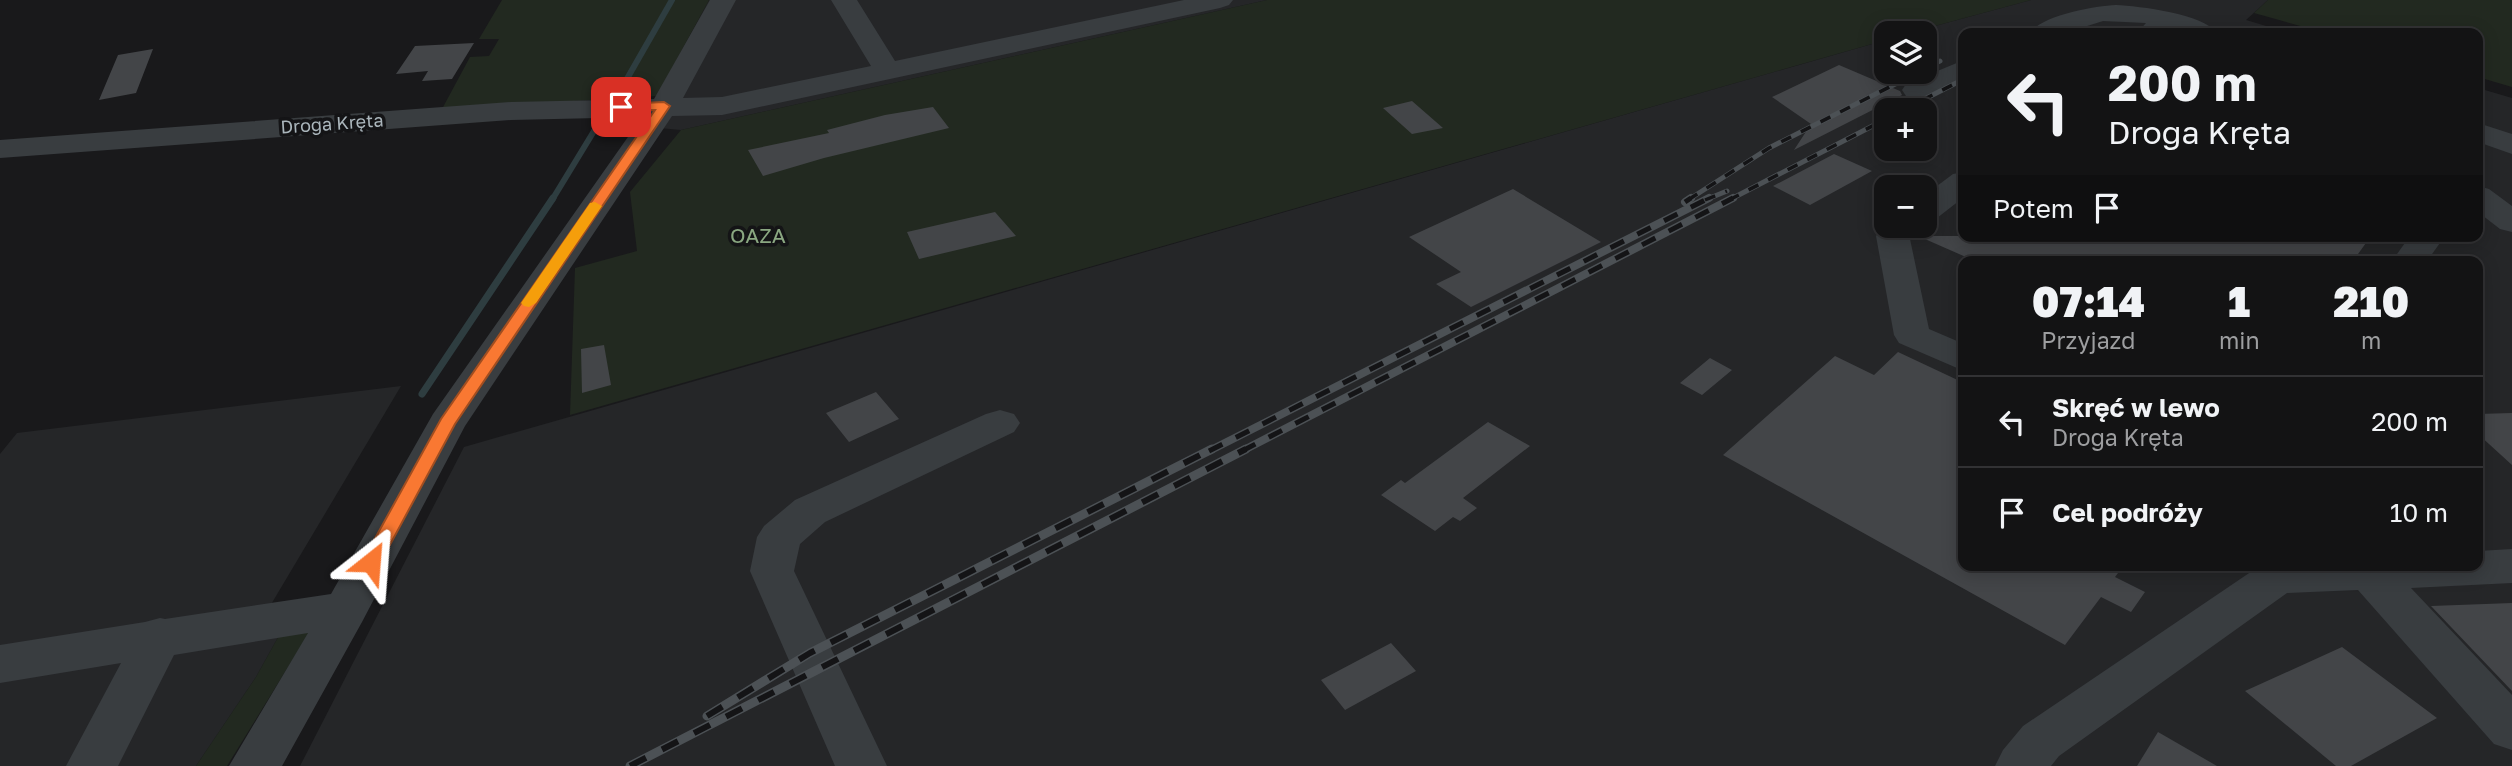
<!DOCTYPE html>
<html lang="pl">
<meta charset="utf-8">
<style>
body{margin:0;font-family:"Golos Text",sans-serif;background:#202022;color:#f1f3f6;height:100vh;display:flex;flex-direction:column;font-size:26px;white-space:nowrap}
*{box-sizing:border-box;margin:0}
p{font-size:23px;color:#9d9ea0}
.icon{flex:none;width:38px;height:38px;fill:none;stroke:currentColor;stroke-width:2;stroke-linecap:round;stroke-linejoin:round}
.map{position:relative;flex:1;overflow:hidden}
.drawer{position:absolute;left:1958px;top:256px;width:525px;height:315px;display:flex;flex-direction:column;background:#131314;border-radius:14px;box-shadow:0 4px 18px #0003,0 0 0 2px #323234}
.drawer>*{flex:none}
.hud{position:absolute;left:1958px;top:28px;width:525px;height:214px;border-radius:14px;box-shadow:0 4px 18px #0003,0 0 0 2px #323234;background:#131314;color:#f1f3f6;overflow:hidden}
.buttons{position:absolute;left:1874px;top:21px;display:grid;gap:14px}
.buttons a{display:grid;place-items:center;width:63px;height:63px;border-radius:14px;background:#131314;box-shadow:0 4px 18px #0003,0 0 0 2px #323234;font-size:35px}
.pin{position:absolute;display:grid;place-items:center;width:60px;height:60px;color:#fff;margin:-30px;border-radius:14px;box-shadow:0 4px 10px #0006}
.me{position:absolute;width:77px;margin:-38px;rotate:28deg;stroke-linejoin:round;filter:drop-shadow(0 0 5px #0008)}
.turn{display:flex;align-items:center;gap:24px;height:147px;padding:0 35px;font-size:32px}
.turn .icon{width:91px;height:91px;stroke-width:2.5}
.turn b{display:block;font-size:49px;line-height:60px}
.then{display:flex;align-items:center;height:66px;padding:0 35px;background:#0003;gap:14px;font-size:26px}
.eta{display:flex;justify-content:space-evenly;align-items:center;height:119px;text-align:center}
.eta b{font-size:42px;font-weight:800;line-height:49px}
ul{padding:0;list-style:none}
li{display:flex;align-items:center;gap:21px;height:91px;padding:0 35px;border-top:2px solid #323234}
li div{flex:1}
li b{display:block;font-size:26px}
li em{font-style:normal}
.map>svg:first-child{display:block}
.built{fill:#252628;fill-rule:evenodd}
.green{fill:#222920}
.lines{fill:none;stroke-linecap:round;stroke-linejoin:round}
.stream-far1{stroke:#2e3d40;stroke-width:6}
.stream{stroke:#2e3d40;stroke-width:7}
.building{fill:#434548}
.minor{fill:#393d40;fill-rule:evenodd}
.rail-far2-casing{stroke:#4c5155;stroke-width:5}
.rail-far1-casing{stroke:#4c5155;stroke-width:8}
.rail-casing{stroke:#4c5155;stroke-width:9}
.rail-far2{stroke:#141416;stroke-width:3.5;stroke-dasharray:11;stroke-linecap:butt}
.rail-far1{stroke:#141416;stroke-width:5;stroke-dasharray:15;stroke-linecap:butt}
.rail{stroke:#141416;stroke-width:6;stroke-dasharray:18;stroke-linecap:butt}
.route{fill:#f97832;stroke:#a24e20;stroke-width:2}
.slow{fill:#f59e0b}
.labels{text-anchor:middle;stroke-width:7;stroke-linejoin:round;paint-order:stroke}
.far-street-label{font-size:18px;fill:#aab5bb;stroke:#141416}
.park-label{font-size:21px;fill:#8aa781;stroke:#141416}
</style>
<div class="map">
<svg width="2512" height="766" viewBox="0 0 2512 766">
<rect width="100%" height="100%" fill="#19191b"/>
<!-- built -->
<path class="built" d="M709,0h558l-586,130 -43,-4 19,-30z
M2031,0h237l-22,20 44,13h-326v203h514v-148l34,10v668h-2212l164,-319 1422,-407v32h39v-39h-16zM1886,110h39v39h-39zM1886,187h39v39h-39zM1964,261h514v304h-514z
M401,386l-147,247 27,-1 -25,45 -60,89h-196v-312l17,-21z"/>
<!-- green -->
<path class="green" d="M502,0h207l-52,96 -215,13 28,-52 19,-1 10,-17h-20z
M1267,0h764l-122,33h-23v7l-1316,375 5,-147 62,-17 -7,-59 51,-62z
M2268,0h244v87l-34,-10v-44h-153l-71,-20z
M312,628l-85,138h-31l60,-89 25,-45z"/>
<g class="lines">
<!-- stream-far1 -->
<path class="stream-far1" d="M616,98l56,-98
M552,200l53,-87"/>
<!-- stream -->
<path class="stream" d="M422,394l131,-196"/>
</g>
<!-- building -->
<path class="building" d="M474,43l-22,36 -30,2 6,-10 -32,3 19,-28z
M153,49l-17,44 -37,7 19,-45z
M1839,65l61,26 2,4 -108,55 17,-26 -39,-27z
M1412,101l31,27 -31,6 -29,-26z
M933,107l16,21 -125,30 -61,18 -15,-26 81,-17 -2,-3 58,-15z
M1834,154l38,17 -62,34 -37,-19z
M1513,189l88,53 -130,65 -35,-23 25,-12 -52,-35z
M995,212l21,24 -97,23 -12,-27z
M1918,236h453l-18,25h-378z
M604,345l7,40 -29,8 -1,-44z
M1898,352l66,31v182h160l-9,12 30,15 -14,20 -30,-15 -36,48 -342,-190 112,-99 39,19z
M1710,358l22,12 -30,25 -22,-12z
M876,392l23,27 -50,23 -23,-29z
M2512,413v52l-34,-31v-20z
M1488,422l42,24 -67,52 14,10 -17,13 -7,-4 -18,14 -54,-36 20,-15 4,3z
M2512,603v88l-81,-85z
M1391,643l25,28 -71,39 -24,-30z
M2342,647l95,71 -86,48h-15l-91,-75z
M2158,732l59,34h-80z"/>
<g class="lines">
<!-- minor -->
<path class="minor" d="M710,0h26l-53,98 39,-1 149,-31 -40,-66h26l38,61 289,-61h49l-4,5 -9,3 -498,107 -50,1 -207,310 -103,196 -80,144h-53l79,-133 -134,22 -56,111h-52l55,-103 -121,20v-38l145,-23 15,-4 5,1 166,-25 102,-180 209,-297 -131,3 -511,38v-18l511,-38 143,-3z
M2116,5c23,1 88,9 101,28h-38l-9,-3 -4,3h-29l9,-10 -43,-2 -38,12h-35c12,-18 65,-27 86,-28z
M1964,60v19l-38,17 -10,3 -10,-3 -4,-6 4,-6z
M2478,123l34,11v20l-34,-12z
M1964,172v25l-27,21 -12,3v-26l28,-21z
M2478,186l11,3 23,17v26l-12,-3 -22,-17z
M1886,225l37,1 -13,13 19,90 35,15v27l-65,-28 -5,-8 -18,-99z
M2410,236h35l-18,25h-35z
M1000,410l14,4 6,9 -6,9 -189,90 -25,22 -6,27 93,195h-52l-85,-195 7,-34 7,-11 31,-26 191,-86z
M2512,549v34l-101,5 101,107v55l-18,-6 -136,-154 -71,3 -228,163 -8,10h-56l8,-16 20,-24 238,-161h217v-14z"/>
<defs>
<path id="rail-far2" d="M1925,68l15,-7
M1903,110l61,-31
M1688,200l81,-52 150,-76
M1705,200l22,-9
M1729,200l157,-81"/>
<path id="rail-far1" d="M1685,202l6,-4
M1209,451l500,-253
M1242,451l491,-253"/>
<path id="rail" d="M707,716l103,-63 402,-204
M630,766l616,-317"/>
</defs>
<!-- rail-far2 casing -->
<use href="#rail-far2" class="rail-far2-casing"/>
<!-- rail-far1 casing -->
<use href="#rail-far1" class="rail-far1-casing"/>
<!-- rail casing -->
<use href="#rail" class="rail-casing"/>
<!-- rail-far2 -->
<use href="#rail-far2" class="rail-far2"/>
<!-- rail-far1 -->
<use href="#rail-far1" class="rail-far1"/>
<!-- rail -->
<use href="#rail" class="rail"/>
</g>
<!-- route -->
<path class="route" d="M664,102l6,4 -215,318 -77,143h-13l-3,-5 79,-143 214,-309 -34,1 -6,-4 6,-3z"/>
<!-- slow -->
<path class="slow" d="M595,202l7,4 -66,97 -7,4 -5,-1 -3,-3 69,-100z"/>
<g class="labels">
<!-- far-street labels -->
<g class="far-street-label">
<text transform="translate(332 124) rotate(-4)" y="6">Droga Kręta</text>
</g>
<!-- park labels -->
<g class="park-label">
<text x="758" y="243">OAZA</text>
</g>
</g>
</svg>
<div class="buttons">
<a><svg class="icon" aria-label="layers" viewBox="0 0 24 24"><path d="M12 4l9 5-9 5-9-5zM3 14l9 5 9-5"/></svg></a>
<a>+</a>
<a>−</a>
</div>
<div class="pin" style="left:621px;top:107px;background:#d93025"><svg class="icon" aria-label="arrive" viewBox="0 0 24 24"><path d="M6 21V4h12l-3 4 3 4H6"/></svg></div>
<svg class="me" style="left:371px;top:562px" viewBox="-20 -20 40 40"><path d="M0-17L14 15 0 8-14 15z" fill="#f97832" stroke="#fff" stroke-width="4"/></svg>
<div class="hud">
<div class="turn"><svg class="icon" aria-label="left" viewBox="0 0 24 24"><path d="M17 20v-9H6M10 6l-5 5 5 5"/></svg><div><b>200 m</b>Droga Kręta</div></div>
<div class="then">Potem<svg class="icon" aria-label="arrive" viewBox="0 0 24 24"><path d="M6 21V4h12l-3 4 3 4H6"/></svg></div>
</div>
<section class="drawer">
<div class="eta">
<div><b>07:14</b><p>Przyjazd</p></div>
<div><b>1</b><p>min</p></div>
<div><b>210</b><p>m</p></div>
</div>
<ul>
<li><svg class="icon" aria-label="left" viewBox="0 0 24 24"><path d="M17 20v-9H6M10 6l-5 5 5 5"/></svg><div><b>Skręć w lewo</b><p>Droga Kręta</p></div><em>200 m</em></li>
<li><svg class="icon" aria-label="arrive" viewBox="0 0 24 24"><path d="M6 21V4h12l-3 4 3 4H6"/></svg><div><b>Cel podróży</b></div><em>10 m</em></li>
</ul>
</section>
</div>
